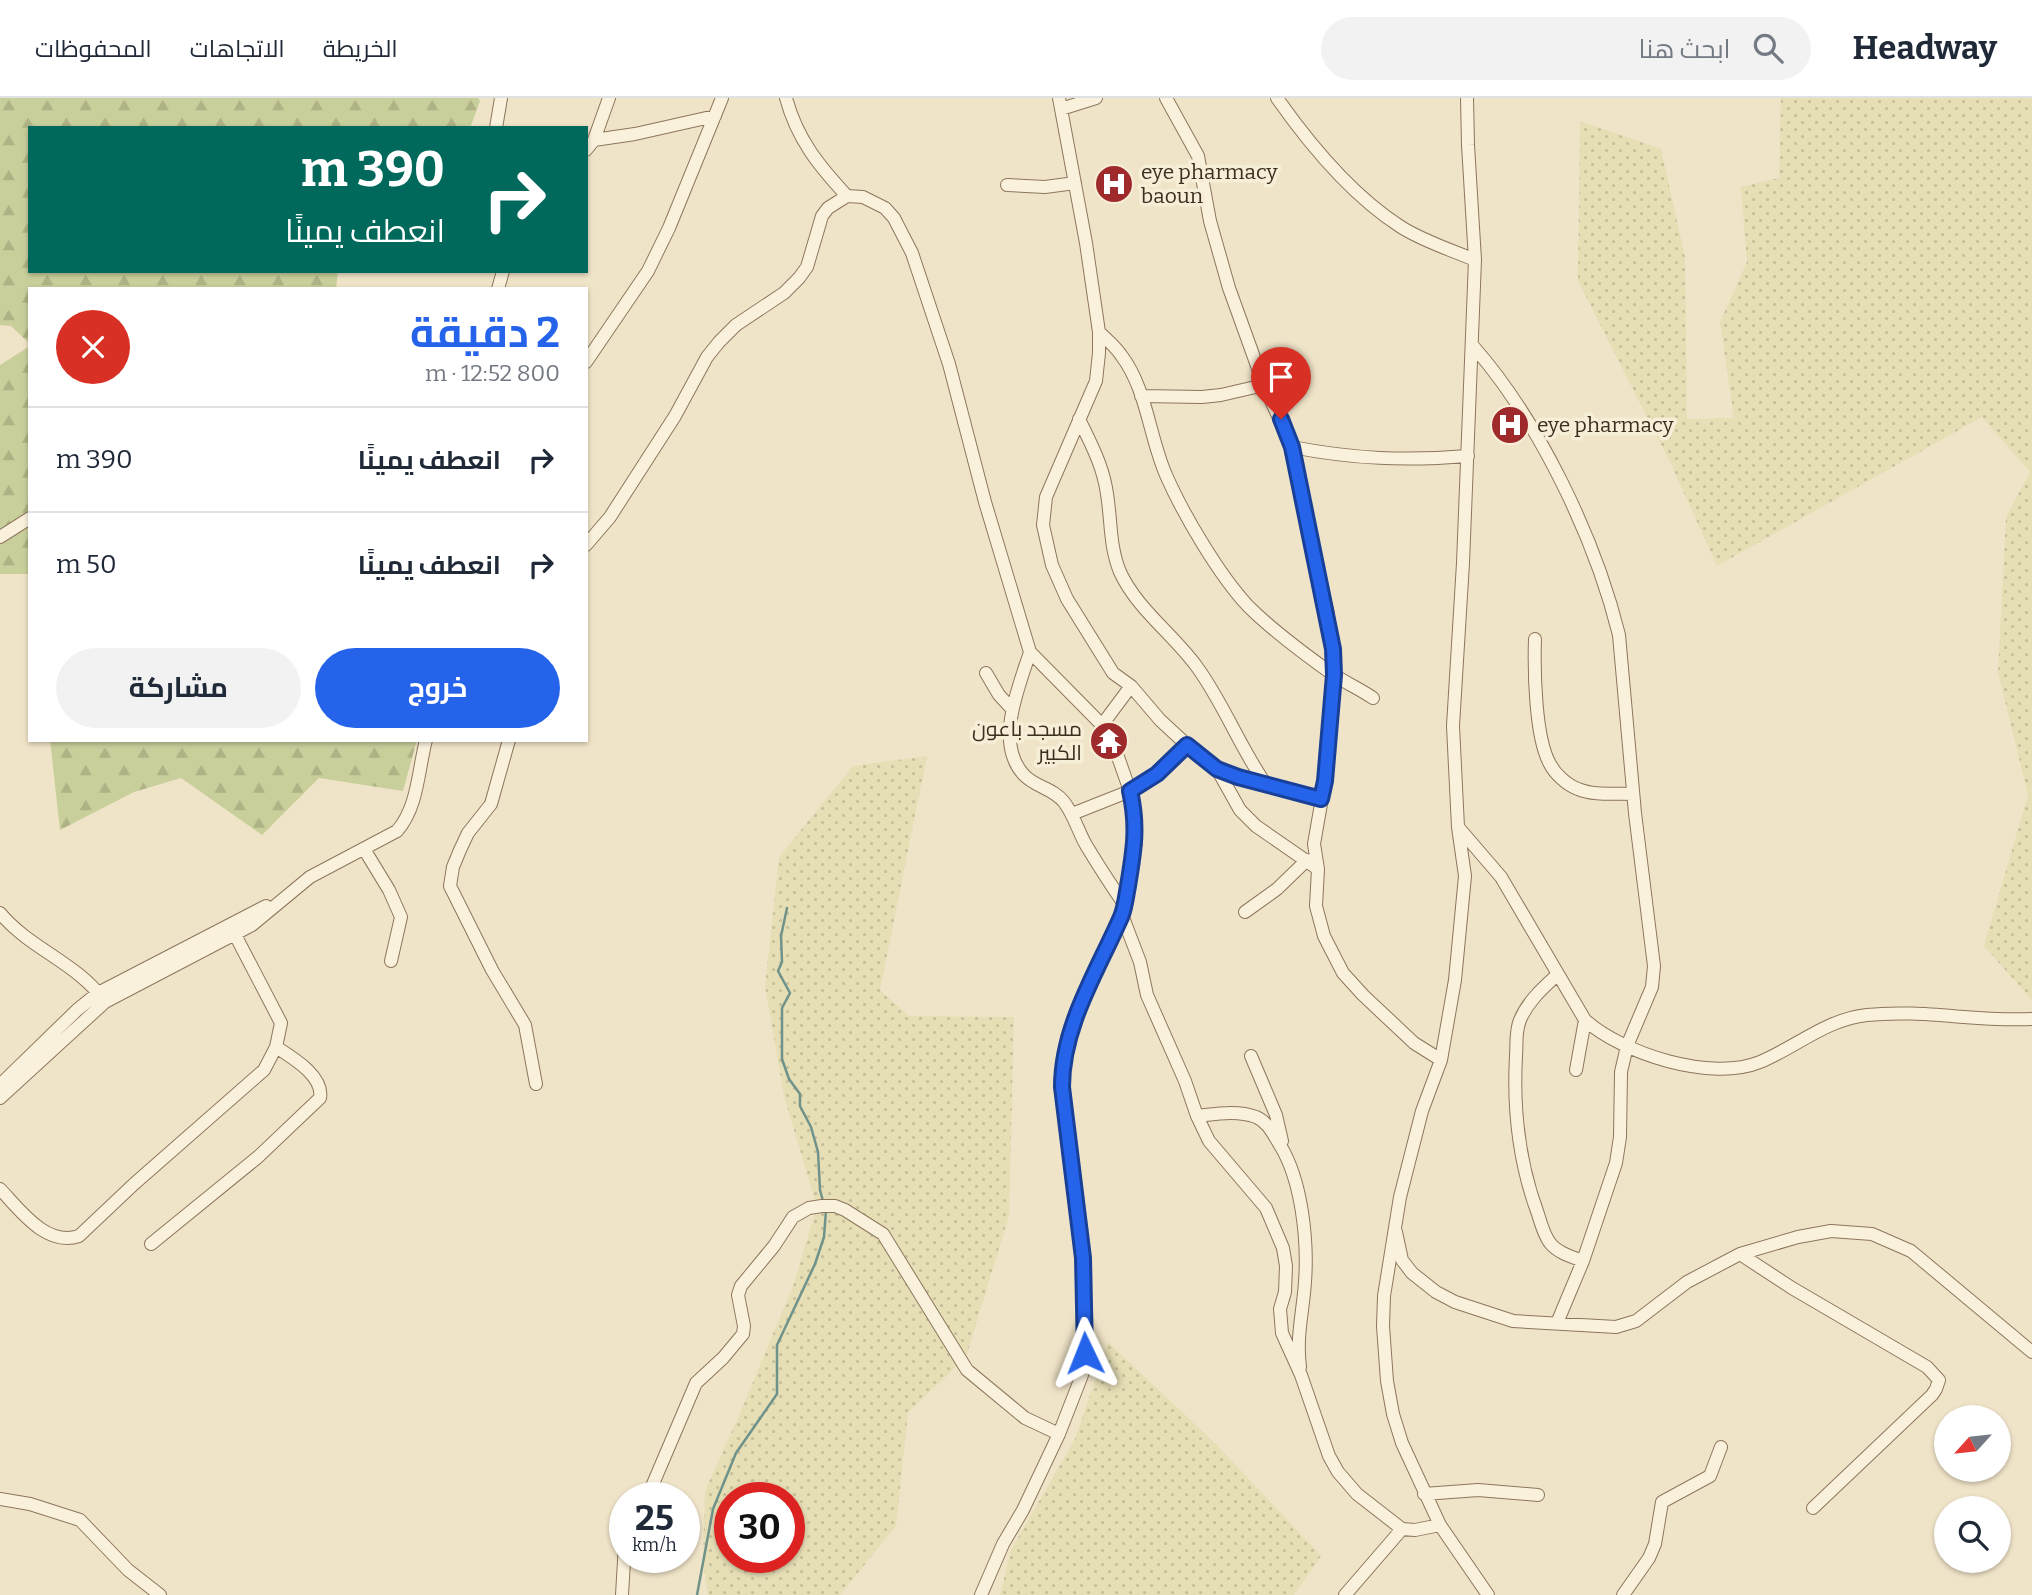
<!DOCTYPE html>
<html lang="ar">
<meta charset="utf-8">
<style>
body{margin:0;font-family:Bitter,Cairo,serif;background:#f2f2f3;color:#1f2937;direction:rtl;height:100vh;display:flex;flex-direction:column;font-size:26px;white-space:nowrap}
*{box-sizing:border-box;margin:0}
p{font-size:23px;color:#747a83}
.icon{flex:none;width:38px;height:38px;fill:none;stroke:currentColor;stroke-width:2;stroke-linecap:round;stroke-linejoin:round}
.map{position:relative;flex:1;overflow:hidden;direction:ltr}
.drawer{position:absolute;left:28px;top:189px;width:560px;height:455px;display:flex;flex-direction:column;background:#fff;border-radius:0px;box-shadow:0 2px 5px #0004;direction:rtl}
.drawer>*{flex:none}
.top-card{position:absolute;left:28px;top:28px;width:560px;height:147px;border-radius:0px;box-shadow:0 2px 5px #0004;direction:rtl;background:#00695c;color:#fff;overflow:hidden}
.needle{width:46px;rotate:243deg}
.fabs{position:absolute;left:1934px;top:1307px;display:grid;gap:14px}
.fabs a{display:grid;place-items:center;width:77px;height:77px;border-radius:50%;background:#fff;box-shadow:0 2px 5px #0004;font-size:35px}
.speed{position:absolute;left:609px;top:1384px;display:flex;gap:14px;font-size:35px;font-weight:700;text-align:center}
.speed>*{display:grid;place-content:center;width:91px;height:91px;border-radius:50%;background:#fff;box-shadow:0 2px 5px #0004;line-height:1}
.speed small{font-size:18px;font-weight:400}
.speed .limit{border:10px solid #d22;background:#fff;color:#111}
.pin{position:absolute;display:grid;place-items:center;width:60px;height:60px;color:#fff;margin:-72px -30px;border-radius:50% 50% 50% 0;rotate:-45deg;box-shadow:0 0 7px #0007}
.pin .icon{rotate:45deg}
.me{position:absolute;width:77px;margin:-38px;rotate:358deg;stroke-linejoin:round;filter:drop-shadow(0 0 5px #0008)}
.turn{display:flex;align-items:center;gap:24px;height:147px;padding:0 28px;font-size:32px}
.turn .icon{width:91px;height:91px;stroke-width:2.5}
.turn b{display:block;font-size:49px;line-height:60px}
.round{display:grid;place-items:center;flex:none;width:74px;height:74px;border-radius:37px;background:#f2f2f3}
.head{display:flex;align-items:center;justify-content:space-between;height:119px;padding:0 28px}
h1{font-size:42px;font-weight:700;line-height:52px;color:#2563eb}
.action{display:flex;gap:14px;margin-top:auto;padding:14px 28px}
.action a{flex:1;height:80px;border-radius:42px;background:#2563eb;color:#fff;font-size:28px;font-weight:700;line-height:80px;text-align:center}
.action a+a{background:#f2f2f3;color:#1f2937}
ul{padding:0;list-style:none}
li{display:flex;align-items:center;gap:21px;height:105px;padding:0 28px;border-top:2px solid #e0e1e3}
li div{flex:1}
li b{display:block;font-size:26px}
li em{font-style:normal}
header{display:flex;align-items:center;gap:42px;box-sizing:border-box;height:98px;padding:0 35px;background:#fff;border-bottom:2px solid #e0e1e3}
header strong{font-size:33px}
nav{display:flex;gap:38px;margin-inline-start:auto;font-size:24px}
.search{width:490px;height:63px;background:#f2f2f3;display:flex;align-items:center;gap:18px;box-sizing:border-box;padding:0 24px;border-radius:38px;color:#747a83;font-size:26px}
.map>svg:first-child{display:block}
.farmland{fill:url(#farmland-dots);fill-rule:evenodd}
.forest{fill:url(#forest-firs)}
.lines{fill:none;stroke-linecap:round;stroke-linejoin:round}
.stream{stroke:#6f938a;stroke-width:2.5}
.minor-casing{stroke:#8d765c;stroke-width:14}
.minor{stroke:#faf1dc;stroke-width:12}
.route-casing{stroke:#184099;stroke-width:18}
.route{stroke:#2563eb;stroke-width:12}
.labels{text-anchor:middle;stroke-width:7;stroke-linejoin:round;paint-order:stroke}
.poi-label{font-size:21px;fill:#3d2e20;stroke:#f7eed8;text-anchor:start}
</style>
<header>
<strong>Headway</strong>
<div class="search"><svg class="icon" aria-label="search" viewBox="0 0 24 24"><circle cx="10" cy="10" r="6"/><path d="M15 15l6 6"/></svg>ابحث هنا</div>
<nav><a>الخريطة</a><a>الاتجاهات</a><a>المحفوظات</a></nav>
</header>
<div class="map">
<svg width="2032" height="1497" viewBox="0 0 2032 1497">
<defs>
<pattern id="farmland-dots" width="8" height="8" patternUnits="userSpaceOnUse" patternTransform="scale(1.75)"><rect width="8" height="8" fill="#e6deb5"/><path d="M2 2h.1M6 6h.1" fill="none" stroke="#c6bf9b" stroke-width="1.8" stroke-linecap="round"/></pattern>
<pattern id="forest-firs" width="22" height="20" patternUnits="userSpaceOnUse" patternTransform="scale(1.75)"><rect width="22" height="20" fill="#c9cf9b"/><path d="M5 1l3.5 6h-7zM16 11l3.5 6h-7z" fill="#aeb285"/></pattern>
</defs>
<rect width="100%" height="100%" fill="#f0e4c8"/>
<!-- farmland -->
<path class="farmland" d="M1781,0h251v902l-48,-54 44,-151 -30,-123 8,-155 24,-45 -48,-55 -265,149 -46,-102 -93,-183 2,-160 81,28 24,108 2,162 47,-1 -14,-96 27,-60 -6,-75 38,-9z
M927,658l-47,234 29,26 105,1 -5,199 -43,141 -58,56 -12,113 -56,69h-132l-5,-33 2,-71 36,-80 52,-125 24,-79 -33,-111 -19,-110 14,-129 74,-91zM730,1400h59v60h-59z
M1108,1244l108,102 105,112 -27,39h-294l11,-45 64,-111z"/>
<!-- forest -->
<path class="forest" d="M0,0h478l2,3 -10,27h-440v143h308l-2,18h-306v55l-19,-18 -11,-1z
M30,248v228h-30v-209z
M50,642h367l-14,51 -84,-13 -57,57 -81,-57 -47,14 -74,38z"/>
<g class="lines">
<!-- stream -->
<path class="stream" d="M787,810l-6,28 1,26 -4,9 12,22 -8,15v51l7,20 11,15v12l11,21 7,25 2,38 3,11
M697,1497l16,-86 23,-56 41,-59v-49l38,-81 9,-27 2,-27"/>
<defs>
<path id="minor" d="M786,0c11,41 33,68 61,98
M1059,0l27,145 13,89v21l-3,28 -50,116 -3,28 9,40 15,34 46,74 18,13 29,34 27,25 30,24 23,41 16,16 62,43
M1166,0l32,58 12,65 19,67 35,97 28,62 22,115 13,47 6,40 1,26 -9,106 -11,63 4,25 -2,37 8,30 19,37 20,22 51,48 27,17
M1277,0c33,47 74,97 124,129 22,14 50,23 74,33
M1467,0l1,47 7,115 -12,303 -10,163 5,101 7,49 -10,104 -14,80 -19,51 -22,86 -16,99 -1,30 4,55 6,33 9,29 38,82 48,70
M1061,11l35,-11
M496,30l5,-30
M594,42l41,-6 80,-18
M586,52l8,-10 15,-42
M1007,87l38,2 30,-4
M498,191l5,-18
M1099,234c7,7 16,14 22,23 26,34 28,81 45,120 17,39 53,100 82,131 25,25 55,47 83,67 13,9 29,16 42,25
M1473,248c66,75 122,192 146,289l16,178 19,153 -2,21 -25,59 -6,26 -1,65 -4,26 -33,98 -26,62
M586,264l62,-91 21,-43 53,-130
M1141,298l61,1 19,-2 43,-10
M1079,321c10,21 21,41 26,64 7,30 3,60 15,89 17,37 53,62 77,95 27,37 43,81 70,119
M1292,349c61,12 114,14 176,9
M0,439l30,-19
M586,447l24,-28 65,-101 32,-59 12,-15 17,-17 48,-32 15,-15 8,-11 15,-51 6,-8 19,-12 16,1 22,11 9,10 18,35 37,111 36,138 45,150 72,73 29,-39
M1535,541c-1,31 0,99 15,125 5,10 17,21 28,25 16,7 38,4 55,5
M1030,554c-11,35 -36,91 -6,123 11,12 29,13 40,27 10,13 14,29 22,43 12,20 25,40 38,59
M986,575l13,22 13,14
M509,642l-18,64 -23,29 -8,17 -7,17 -3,19 42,84 33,55 11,59
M1217,671l21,8 83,22
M1072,716l58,-23 27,-17 30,-29
M1458,729l43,50 84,143c38,34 126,62 175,42 36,-15 67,-43 107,-47 55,-6 110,7 165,4
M364,751l25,41 12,27 -10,44
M1245,814l32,-23 30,-29
M0,815c29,35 75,49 103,86
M1122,817l18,47 7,33 38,86 12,35 12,25 57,67 17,40 3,18 -1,26 -5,17 2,24 19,42 28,81 9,16 19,22 45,35 13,1 25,-5
M1557,877c-14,13 -29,26 -37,45 -5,12 -3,24 -4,36 -3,54 3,107 22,158 3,10 6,21 12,29 8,10 22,14 33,18
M1251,958l25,59 6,26
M1576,972l9,-50
M0,987l77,-75 21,-17 168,-87
M0,1000l105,-96 130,-68 17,-9 58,-48 87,-46c21,-24 21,-60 29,-91
M1197,1018c19,-2 40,-6 59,1 12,5 17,17 24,28 22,36 28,95 25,137 -2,30 -9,54 -5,85
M0,1091c20,21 46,58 79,47l55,-52 130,-114 12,-23 5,-24 -51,-98
M1396,1134l6,28 10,13 24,19 19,10 58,19 103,6 20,-6 51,-39 53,-28 58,-17 33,-6 41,3 39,17 121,101
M151,1146l107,-87 62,-59c4,-22 -27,-40 -44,-51
M1740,1156l52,34 135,79 12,13 -3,9 -4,6 -119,113
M1424,1396l54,-4 60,5
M647,1400l49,-115 27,-25 20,-24 1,-8 -6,-31 3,-9 33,-40 19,-29 16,-9 13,-2h13l10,4 38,24 84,136 58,48 34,16
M0,1401l30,5 50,16 48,50 32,25
M622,1497l3,-51
M981,1497l22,-51 20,-34 36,-76 23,-59 3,-22v-71l-23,-195v-18l5,-31 55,-123 14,-73v-23l-6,-28 -13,-37 -15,-29
M1345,1497l57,-66
M1623,1497l26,-37 6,-14 7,-42 48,-26 11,-29"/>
</defs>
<!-- minor casing -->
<use href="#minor" class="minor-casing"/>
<!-- minor -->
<use href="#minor" class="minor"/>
</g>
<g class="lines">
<defs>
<path id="route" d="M1085,1255l-2,-95 -21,-171c0,-61 35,-115 59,-170 4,-9 5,-21 7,-31 6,-36 10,-60 2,-95l27,-17 30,-29 30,24 21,8 83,22 4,-18 9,-106 -1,-26 -41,-202 -11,-28"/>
</defs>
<!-- route casing -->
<use href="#route" class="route-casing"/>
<!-- route -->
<use href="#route" class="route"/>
</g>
<!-- icons -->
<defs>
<symbol id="hospital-disc" viewBox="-11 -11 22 22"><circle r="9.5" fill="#9e2a2b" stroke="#f7eed8"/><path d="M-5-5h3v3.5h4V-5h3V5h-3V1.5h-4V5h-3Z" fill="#fff"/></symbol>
<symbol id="temple-disc" viewBox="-11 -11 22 22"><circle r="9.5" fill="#9e2a2b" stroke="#f7eed8"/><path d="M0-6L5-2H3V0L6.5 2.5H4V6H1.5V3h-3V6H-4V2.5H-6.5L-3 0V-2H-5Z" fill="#fff"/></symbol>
</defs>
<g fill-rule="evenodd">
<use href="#hospital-disc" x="1092" y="64" width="44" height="44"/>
<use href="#hospital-disc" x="1488" y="305" width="44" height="44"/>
<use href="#temple-disc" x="1087" y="621" width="44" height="44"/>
</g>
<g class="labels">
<!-- poi labels -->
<g class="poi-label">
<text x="1141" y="81">eye pharmacy<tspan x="1141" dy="24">baoun</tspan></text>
<text x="1537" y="334">eye pharmacy</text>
<text x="1082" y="638" text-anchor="end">مسجد باعون<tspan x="1082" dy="24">الكبير</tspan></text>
</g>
</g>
</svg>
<div class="fabs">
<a><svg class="needle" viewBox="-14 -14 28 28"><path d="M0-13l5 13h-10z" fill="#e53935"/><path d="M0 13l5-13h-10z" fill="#747a83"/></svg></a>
<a><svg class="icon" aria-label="search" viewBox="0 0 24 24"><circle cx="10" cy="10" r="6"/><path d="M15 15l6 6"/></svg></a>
</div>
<div class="speed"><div>25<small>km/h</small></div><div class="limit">30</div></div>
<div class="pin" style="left:1281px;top:321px;background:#d93025"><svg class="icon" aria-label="arrive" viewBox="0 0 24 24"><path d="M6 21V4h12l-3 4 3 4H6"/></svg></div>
<svg class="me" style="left:1085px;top:1255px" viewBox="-20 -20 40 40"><path d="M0-17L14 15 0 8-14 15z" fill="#2563eb" stroke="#fff" stroke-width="4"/></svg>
<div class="top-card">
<div class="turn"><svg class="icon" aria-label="right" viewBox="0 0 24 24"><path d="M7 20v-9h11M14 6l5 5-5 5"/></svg><div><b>390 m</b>انعطف يمينًا</div></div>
</div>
<section class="drawer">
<div class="head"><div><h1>2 دقيقة</h1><p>800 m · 12:52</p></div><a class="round" style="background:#d93025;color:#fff"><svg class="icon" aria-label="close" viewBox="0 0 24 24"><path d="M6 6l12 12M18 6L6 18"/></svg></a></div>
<ul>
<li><svg class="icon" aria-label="right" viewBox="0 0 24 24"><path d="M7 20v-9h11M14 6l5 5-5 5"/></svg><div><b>انعطف يمينًا</b></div><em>390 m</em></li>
<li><svg class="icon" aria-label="right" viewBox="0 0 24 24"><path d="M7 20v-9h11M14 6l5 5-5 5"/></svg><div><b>انعطف يمينًا</b></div><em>50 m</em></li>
</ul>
<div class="action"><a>خروج</a><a>مشاركة</a></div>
</section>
</div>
